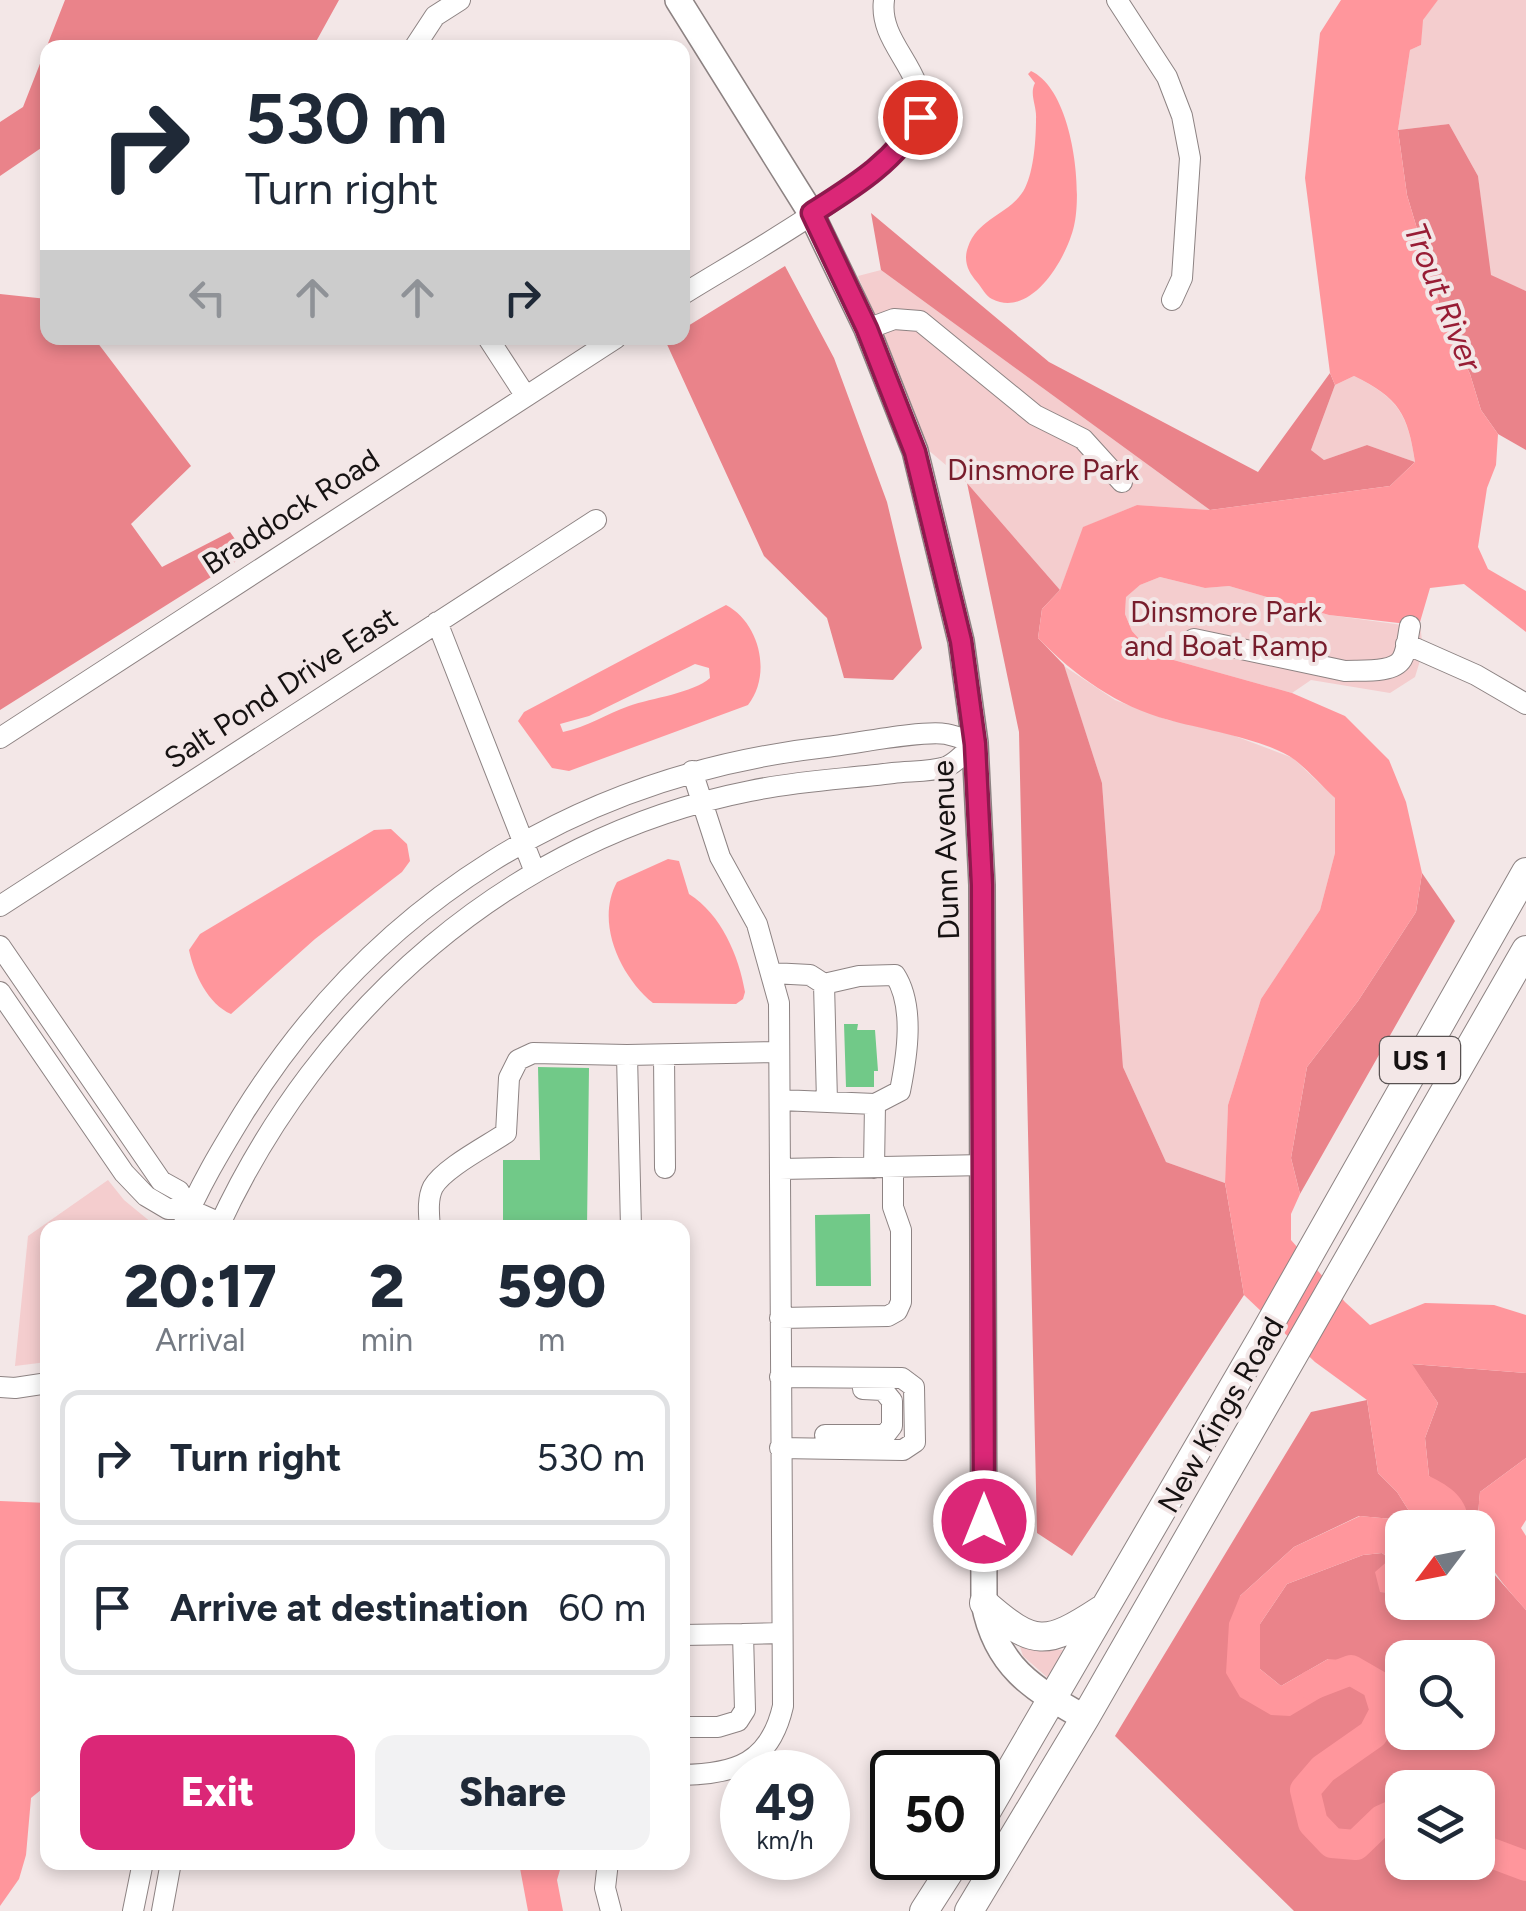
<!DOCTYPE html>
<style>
body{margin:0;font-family:Figtree,sans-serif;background:#f2f2f3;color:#1f2937;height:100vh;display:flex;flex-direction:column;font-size:38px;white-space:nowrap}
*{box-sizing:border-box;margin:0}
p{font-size:32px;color:#747a83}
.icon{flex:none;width:55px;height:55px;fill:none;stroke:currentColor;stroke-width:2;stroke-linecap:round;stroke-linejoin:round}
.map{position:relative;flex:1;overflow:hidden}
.drawer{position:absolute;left:40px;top:1220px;width:650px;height:650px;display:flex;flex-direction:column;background:#fff;border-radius:20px;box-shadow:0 5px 15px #0003}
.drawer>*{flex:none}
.banner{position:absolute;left:40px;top:40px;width:650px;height:305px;border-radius:20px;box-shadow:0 5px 15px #0003;background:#fff;color:#1f2937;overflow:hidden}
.needle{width:65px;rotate:238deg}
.controls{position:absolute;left:1385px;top:1510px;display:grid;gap:20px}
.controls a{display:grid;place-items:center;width:110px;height:110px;border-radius:20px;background:#fff;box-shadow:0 5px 15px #0003;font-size:50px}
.speed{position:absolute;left:720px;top:1750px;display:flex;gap:20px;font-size:50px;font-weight:700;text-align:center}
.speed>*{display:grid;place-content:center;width:130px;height:130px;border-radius:50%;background:#fff;box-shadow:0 5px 15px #0003;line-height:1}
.speed small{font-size:25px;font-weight:400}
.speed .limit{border:5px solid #111;border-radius:15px;background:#fff;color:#111}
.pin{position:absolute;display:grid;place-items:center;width:85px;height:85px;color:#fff;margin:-42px;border:5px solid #fff;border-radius:50%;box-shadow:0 2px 10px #0007}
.me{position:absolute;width:110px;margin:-55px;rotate:0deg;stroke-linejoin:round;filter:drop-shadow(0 0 8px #0008)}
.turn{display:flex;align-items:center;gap:35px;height:210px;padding:0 40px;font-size:45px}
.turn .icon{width:130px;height:130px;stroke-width:2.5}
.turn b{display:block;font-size:70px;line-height:85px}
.lanes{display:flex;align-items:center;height:95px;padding:0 40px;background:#0003;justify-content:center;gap:50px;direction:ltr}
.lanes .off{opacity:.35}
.eta{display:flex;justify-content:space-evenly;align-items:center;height:170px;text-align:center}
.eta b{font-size:60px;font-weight:800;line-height:70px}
.cta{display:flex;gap:20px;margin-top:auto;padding:20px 40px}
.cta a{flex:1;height:115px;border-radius:20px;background:#db2777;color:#fff;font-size:40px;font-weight:800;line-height:115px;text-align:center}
.cta a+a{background:#f2f2f3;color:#1f2937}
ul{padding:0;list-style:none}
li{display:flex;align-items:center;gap:30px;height:135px;margin:0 20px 15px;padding:0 20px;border:5px solid #e0e1e3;border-radius:20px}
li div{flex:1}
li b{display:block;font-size:38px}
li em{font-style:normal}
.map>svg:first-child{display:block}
.green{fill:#f4cdce}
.forest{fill:#ea838a;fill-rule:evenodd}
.water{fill:#ff969c;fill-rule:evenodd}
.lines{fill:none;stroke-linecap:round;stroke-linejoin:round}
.river{stroke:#ff969c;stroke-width:30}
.building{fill:#71c988}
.minor-casing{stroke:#8d8383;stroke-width:22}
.major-casing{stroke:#8d8383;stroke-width:28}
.highway-casing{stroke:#8d8383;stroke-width:30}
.minor{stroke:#fff;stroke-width:20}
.major{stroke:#fff;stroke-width:25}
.highway{stroke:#fff;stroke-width:28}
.route-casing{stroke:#8e194d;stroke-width:25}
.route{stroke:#db2777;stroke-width:18}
.labels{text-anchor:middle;stroke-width:8;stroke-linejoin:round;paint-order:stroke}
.shield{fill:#f3e7e7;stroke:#585252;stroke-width:2.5}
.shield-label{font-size:28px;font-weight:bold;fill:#161212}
.park-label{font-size:30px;fill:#781d2c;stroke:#f3e7e7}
.street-label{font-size:30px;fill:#161212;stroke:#f3e7e7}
.water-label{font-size:32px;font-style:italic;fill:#981d35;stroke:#f3e7e7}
</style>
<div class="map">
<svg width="1526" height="1911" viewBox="0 0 1526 1911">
<rect width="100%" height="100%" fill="#f3e7e7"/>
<!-- green -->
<path class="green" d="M1438,0h88v291l-36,-15 -12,-100 -29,-52 -51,6 12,-80 11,-5 1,-25z
M881,270l329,240 -73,-5 -53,22 -24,63 -93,-107 -40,-34 -69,-173z
M1354,376c44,22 54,38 61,86l-48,-17 -43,15 -13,-10 24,-65z
M1160,577l45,11 24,-2 100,29 81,11 10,-4 3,29 -8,26 -25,16 -79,-13 -19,13 -122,-34 -21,-9 -17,-19 -7,-17 1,-18 14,-11z
M1064,666l51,34 53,20 51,10 74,28 42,40v55l-15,57 -59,89 -33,106 -3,78 -59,-21 -43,-95 -21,-284z
M108,1180l16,20 28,23 -1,4 -103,1 -1,134 -32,4 13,-130z
M1020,1647l43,3 -15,28 -25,-22z"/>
<!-- forest -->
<path class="forest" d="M65,0h274l-26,47 -265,1 -1,96 -47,32v-54l23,-15z
M1449,124l29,52 13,99 35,16v159l-28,-16 -17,-24 -11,-36 -27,-58 -36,-121 -9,-65z
M871,213l178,149 209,110 72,-99 5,12 -24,65 13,10 43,-15 48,17 -25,24 -180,24 -329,-240z
M785,266l49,92 53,144 35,146 -29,32 -49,-2 -17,-60 -63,-62 -99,-216 17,-2 1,-9z
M0,294l47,5 1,39h46l97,128 -60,58 31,43 68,-35 16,23 -246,155z
M967,483l93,107 -18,19 -4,29 26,27 38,118 21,284 43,95 59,21 19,112 -172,261 -35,-23 -18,-801z
M1422,873l33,48 -155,273 -9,-36 16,-91 51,-66 58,-89z
M1411,1364l115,9v85l-46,34 -3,35h-9l1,-14 -40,-37 -4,-38 13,-35z
M1367,1400l11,73 19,19 12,19 -6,9 -44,-4 -65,31 -54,49 1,101 87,-5 19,-10 -19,-23 -47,27 -21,-17v-45l27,-40 76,-29 19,-2 8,6 -10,33 22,1v9h76v-72l15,43 33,37v301h-232l-179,-175 196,-324zM1402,1658h76v74h-76zM1402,1788h76v74h-76z"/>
<!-- water -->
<path class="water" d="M1341,0h97l-15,20 -2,25 -11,5 -12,80 9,65 36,121 27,58 11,36 17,24 -2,31 -9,23 -9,59 10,22 38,22v41l-62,-48 -34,4 -10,34 -4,3 -87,-10 -100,-29 -24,2 -45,-11 -20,8 -14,12 -1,17 7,17 17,19 21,9 122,34 53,23 44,44 17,42 16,71 -6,39 -58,89 -51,66 -16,91 9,36 -9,20v26l54,62 25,23 55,-22 69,2 32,10v58l-114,-9 26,39 -13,35 4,38c23,11 41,24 39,51l-66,1v65l-22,-1 -5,-20 15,-13 -8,-6 -19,2 -76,29 -27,40v45l21,17 47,-27 24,2 -5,21 -57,34 -19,-1 -31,-18 -14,-24 3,-50 11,-27 54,-49 66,-31 43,4 6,-9 -12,-19 -19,-19 -11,-73 -52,-38 -71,-67 -19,-112 3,-78 33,-106 59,-89 15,-57v-55c-13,-12 -26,-27 -40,-38 -29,-21 -91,-30 -126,-40 -52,-14 -94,-44 -131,-82l4,-29 18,-19 23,-63 54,-22 73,5 180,-24 25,-24c-7,-48 -16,-64 -61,-86l-19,9 -5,-12 -25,-195 15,-145z
M1031,71c41,19 52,116 43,155 -7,31 -42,93 -82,73 -6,-3 -10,-11 -15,-17 -9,-10 -14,-21 -9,-35 10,-30 44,-33 57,-59 9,-18 11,-49 11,-69 1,-13 -7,-25 -1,-36l-7,-9z
M726,605c34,18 46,70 22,100l-179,66 -17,-3 -34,-47 6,-9zM695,664l14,4 1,10c-17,15 -58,20 -81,28 -23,8 -42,21 -66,26l-3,-8 29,-8z
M391,829l16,15 3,17 -8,11 -87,67 -84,75c-23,-10 -37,-40 -42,-64l11,-16 174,-104z
M668,859l11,2 10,33c32,20 50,62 56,98l-2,7 -7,5 -83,-1c-33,-27 -58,-81 -36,-121z
M1526,1458v62l-5,8 5,8v74c-37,-41 -53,-61 -46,-118z
M0,1501l48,2 -1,282 -16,13 -5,57 -7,24 -19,27z
M519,1863h43l-5,17 6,31h-35z"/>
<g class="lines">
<!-- river -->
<path class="river" d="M1312,1685l39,-15 26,15 8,26 -12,23 -50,35 -18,21 8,33 19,20 24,2 26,-25 20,-9
M1478,1848l48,18"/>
</g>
<!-- building -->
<path class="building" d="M844,1024h14l-1,6h18l3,41h-4v16h-28z
M538,1067l51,1 -2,160h-84v-68h37z
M870,1214l1,72h-55l-1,-71z"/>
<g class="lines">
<defs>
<path id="minor" d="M1117,0l50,77 15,39 8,42 -8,120 -10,22
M414,48l21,-32 25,-16
M682,295c48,-31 229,-129 238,-180 7,-45 -42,-71 -36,-115
M867,329l27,-10 26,2 115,94 48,24 39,43
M488,338l37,57
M437,622l98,250
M1194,639l151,32c15,-1 48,3 57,-12 5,-8 6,-24 8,-33
M1406,644l70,31 50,29
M0,738l616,-400
M0,906l596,-386
M0,946l161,235 18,10 10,18
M772,973l38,2 14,9 35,-8 36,-1c20,31 12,81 5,116l-25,13
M824,984l3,117
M0,992l124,181 22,23 22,13h21l31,14
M627,1055l4,173
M664,1055l1,113
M780,1100l95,4 -1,64
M780,1169l205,-4
M182,1228c16,-40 39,-78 61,-114 132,-212 336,-339 583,-367 28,-3 96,-17 120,-13 10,2 20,6 29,9
M218,1228c100,-218 293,-390 532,-437 46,-10 95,-12 143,-18 16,-2 37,-1 53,-6 10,-4 21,-16 29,-24
M430,1228c-1,-13 -3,-29 3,-41 11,-19 54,-41 73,-54l3,-55 9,-18 15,-7 94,2 152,-3
M780,1318l108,-2 9,-5 4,-9v-72l-8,-23v-39
M0,1387l15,1 33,-5
M825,1435h60l7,-9v-25l-9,-11 -20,-1
M780,1448l123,2 12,-8 -1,-55 -12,-9 -122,-1
M682,1635l61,-1
M682,1727h36l20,-6 7,-11 -2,-76 39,-1
M682,1775c54,-1 88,-12 101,-69l-4,-703 -22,-79 -37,-67 -28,-86
M608,1862l-3,26 6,23
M133,1911l10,-49
M162,1911l9,-49"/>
<path id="major" d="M678,0l133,213 56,116 48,122 46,190 14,102 7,142 2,718c12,64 48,85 101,115"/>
<path id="highway" d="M984,1603c50,44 62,43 117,7
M978,1826l285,-490 263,-464
M924,1911l34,-53
M969,1911l116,-193 441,-768"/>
</defs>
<!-- minor casing -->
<use href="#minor" class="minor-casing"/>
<!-- major casing -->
<use href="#major" class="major-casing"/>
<!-- highway casing -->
<use href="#highway" class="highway-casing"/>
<!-- minor -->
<use href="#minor" class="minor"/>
<!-- major -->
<use href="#major" class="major"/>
<!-- highway -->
<use href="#highway" class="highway"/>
</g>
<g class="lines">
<defs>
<path id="route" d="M920,117c-24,44 -67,70 -108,96l55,116 48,123 46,189 14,103 7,141 2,636"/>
</defs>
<!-- route casing -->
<use href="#route" class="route-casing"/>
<!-- route -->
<use href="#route" class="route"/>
</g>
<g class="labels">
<!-- shield labels -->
<rect class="shield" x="1380" y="1037" width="80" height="46" rx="8"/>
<g class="shield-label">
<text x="1420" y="1070">US 1</text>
</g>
<!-- park labels -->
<g class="park-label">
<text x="1043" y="480">Dinsmore Park</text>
<text x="1226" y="622">Dinsmore Park<tspan x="1226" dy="34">and Boat Ramp</tspan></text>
</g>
<!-- street labels -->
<g class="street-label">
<text transform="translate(291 512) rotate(-33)" y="10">Braddock Road</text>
<text transform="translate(281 688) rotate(-33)" y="10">Salt Pond Drive East</text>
<text transform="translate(946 850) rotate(-92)" y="10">Dunn Avenue</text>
<text transform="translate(1221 1415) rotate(-60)" y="10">New Kings Road</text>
</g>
<!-- water labels -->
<g class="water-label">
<text transform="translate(1443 297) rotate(68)" y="11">Trout River</text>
</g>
</g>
</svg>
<div class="controls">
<a><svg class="needle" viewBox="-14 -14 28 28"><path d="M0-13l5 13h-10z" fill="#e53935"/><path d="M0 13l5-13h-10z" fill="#747a83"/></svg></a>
<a><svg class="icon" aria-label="search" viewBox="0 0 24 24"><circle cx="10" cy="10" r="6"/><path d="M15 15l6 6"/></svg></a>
<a><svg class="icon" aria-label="layers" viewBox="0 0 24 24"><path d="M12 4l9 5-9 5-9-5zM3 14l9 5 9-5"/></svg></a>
</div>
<div class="speed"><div>49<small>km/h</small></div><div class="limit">50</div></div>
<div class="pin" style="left:920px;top:117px;background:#d93025"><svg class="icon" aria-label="arrive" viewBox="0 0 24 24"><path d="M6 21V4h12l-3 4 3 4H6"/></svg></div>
<svg class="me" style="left:984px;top:1521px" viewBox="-20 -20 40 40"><circle r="17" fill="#db2777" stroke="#fff" stroke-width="3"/><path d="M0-11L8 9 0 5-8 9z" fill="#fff"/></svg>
<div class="banner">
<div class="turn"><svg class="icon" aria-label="right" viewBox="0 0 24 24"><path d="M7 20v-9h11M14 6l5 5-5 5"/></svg><div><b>530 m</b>Turn right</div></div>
<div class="lanes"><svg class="icon off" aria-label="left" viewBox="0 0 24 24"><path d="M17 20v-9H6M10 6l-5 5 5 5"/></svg><svg class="icon off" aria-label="ahead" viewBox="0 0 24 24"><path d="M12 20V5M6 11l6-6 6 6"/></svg><svg class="icon off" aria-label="ahead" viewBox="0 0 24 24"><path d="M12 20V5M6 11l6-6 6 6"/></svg><svg class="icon" aria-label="right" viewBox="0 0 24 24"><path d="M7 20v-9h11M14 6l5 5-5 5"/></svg></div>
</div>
<section class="drawer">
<div class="eta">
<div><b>20:17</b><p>Arrival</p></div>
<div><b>2</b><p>min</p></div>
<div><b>590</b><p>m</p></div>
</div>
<ul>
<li><svg class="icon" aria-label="right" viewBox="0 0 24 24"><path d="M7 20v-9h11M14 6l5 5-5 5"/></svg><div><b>Turn right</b></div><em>530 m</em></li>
<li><svg class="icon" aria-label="arrive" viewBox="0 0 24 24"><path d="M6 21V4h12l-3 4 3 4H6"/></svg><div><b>Arrive at destination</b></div><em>60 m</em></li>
</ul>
<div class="cta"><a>Exit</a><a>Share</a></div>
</section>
</div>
